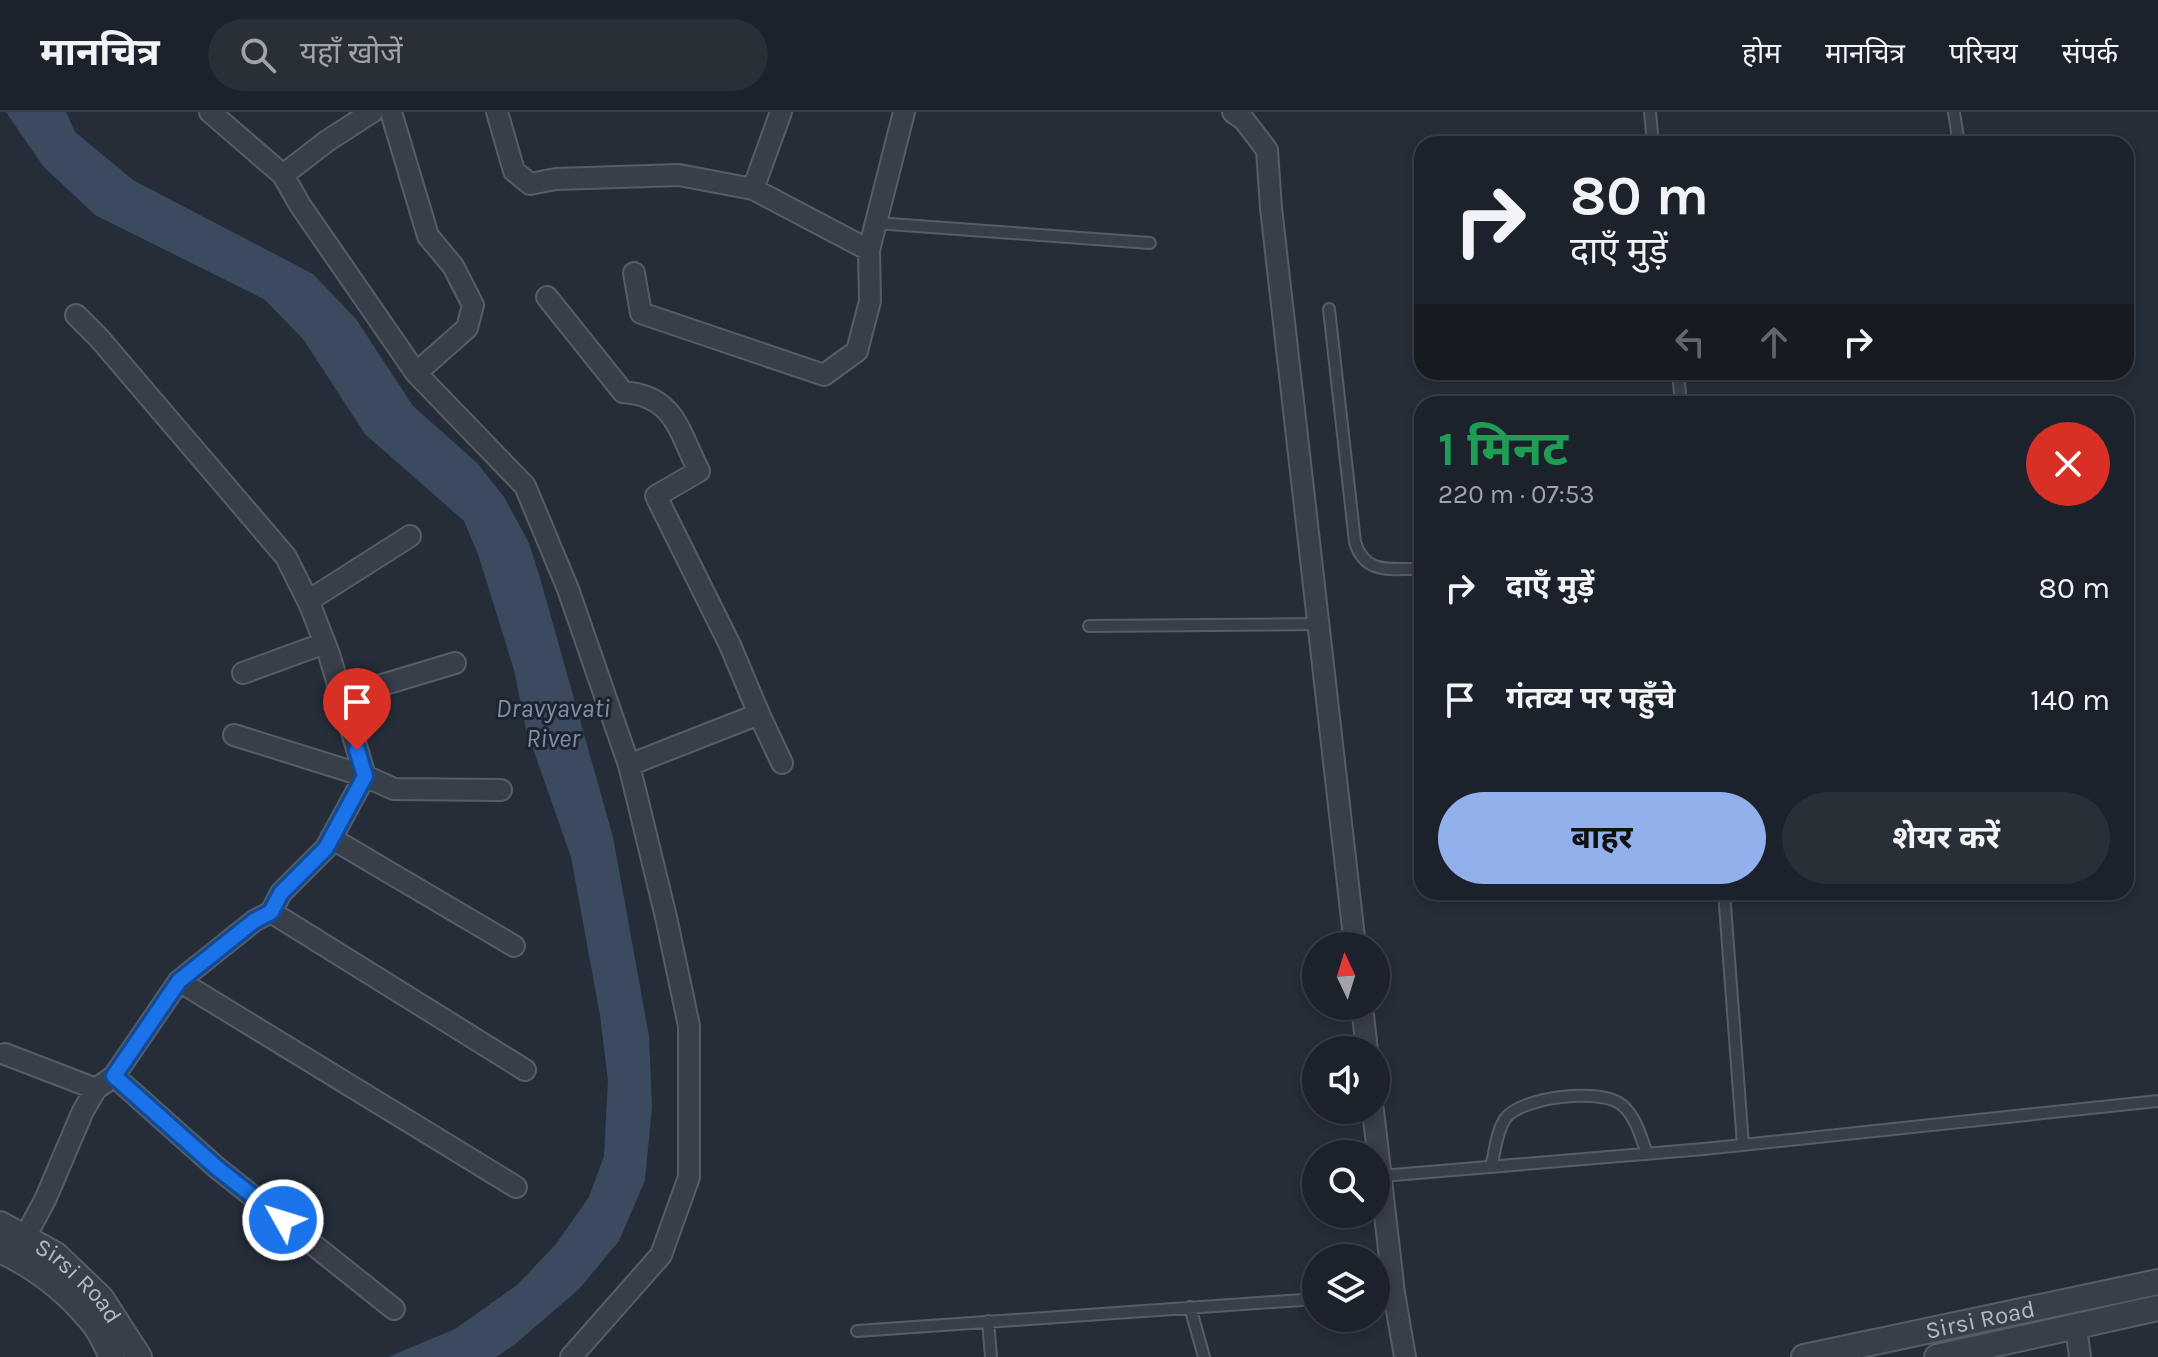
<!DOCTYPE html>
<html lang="hi">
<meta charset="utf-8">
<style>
body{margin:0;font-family:Karla,"Noto Sans Devanagari",sans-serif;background:#292f37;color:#f1f3f6;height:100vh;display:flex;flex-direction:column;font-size:30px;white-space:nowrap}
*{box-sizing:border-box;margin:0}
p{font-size:26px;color:#a0a4a9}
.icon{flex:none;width:44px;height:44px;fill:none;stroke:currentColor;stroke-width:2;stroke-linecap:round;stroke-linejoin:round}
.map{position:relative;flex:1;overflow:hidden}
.panel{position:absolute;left:1414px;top:284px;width:720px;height:504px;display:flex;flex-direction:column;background:#1c222b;border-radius:24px;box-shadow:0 4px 12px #0003,0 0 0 2px #3a3f47}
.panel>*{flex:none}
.hud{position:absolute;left:1414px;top:24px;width:720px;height:244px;border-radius:24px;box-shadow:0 4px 12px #0003,0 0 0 2px #3a3f47;background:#1c222b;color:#f1f3f6;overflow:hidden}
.needle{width:52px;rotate:356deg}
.fabs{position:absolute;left:1302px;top:820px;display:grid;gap:16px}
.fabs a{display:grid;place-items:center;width:88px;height:88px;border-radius:50%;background:#1c222b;box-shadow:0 4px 12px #0003,0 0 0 2px #3a3f47;font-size:40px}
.pin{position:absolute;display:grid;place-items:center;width:68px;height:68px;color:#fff;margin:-82px -34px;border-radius:50% 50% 50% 0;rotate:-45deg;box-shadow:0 0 8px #0007}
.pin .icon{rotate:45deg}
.me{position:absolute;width:88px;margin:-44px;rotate:309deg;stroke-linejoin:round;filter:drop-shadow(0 0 6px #0008)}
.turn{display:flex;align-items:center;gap:28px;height:168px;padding:0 24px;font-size:36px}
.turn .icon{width:104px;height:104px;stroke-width:2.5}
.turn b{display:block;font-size:56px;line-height:68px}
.lanes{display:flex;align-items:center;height:76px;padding:0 24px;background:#0003;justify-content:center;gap:40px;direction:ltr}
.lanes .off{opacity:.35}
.round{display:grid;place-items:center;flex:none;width:84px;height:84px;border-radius:42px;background:#292f37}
.headline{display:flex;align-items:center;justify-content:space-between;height:136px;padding:0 24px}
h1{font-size:48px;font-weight:700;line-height:60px;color:#1e9e55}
.button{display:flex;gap:16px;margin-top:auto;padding:16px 24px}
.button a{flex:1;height:92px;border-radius:48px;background:#92b1ec;color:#111;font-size:32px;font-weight:700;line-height:92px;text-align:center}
.button a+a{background:#292f37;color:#f1f3f6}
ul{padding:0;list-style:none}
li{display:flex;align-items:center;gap:24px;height:112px;padding:0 24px}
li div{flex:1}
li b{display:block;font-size:30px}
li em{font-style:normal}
header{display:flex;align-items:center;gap:48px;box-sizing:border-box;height:112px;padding:0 40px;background:#1c222b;border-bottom:2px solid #3a3f47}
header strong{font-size:38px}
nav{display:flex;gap:44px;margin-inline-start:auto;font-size:28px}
.search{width:560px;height:72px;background:#292f37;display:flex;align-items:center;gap:20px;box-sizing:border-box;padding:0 28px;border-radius:44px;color:#a0a4a9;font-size:30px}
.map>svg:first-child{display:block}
.water{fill:#3c4a60}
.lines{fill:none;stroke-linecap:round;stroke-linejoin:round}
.service-casing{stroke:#575d67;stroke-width:14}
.minor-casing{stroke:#575d67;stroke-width:24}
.tertiary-casing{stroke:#575d67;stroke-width:28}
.service{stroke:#383f49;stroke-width:10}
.minor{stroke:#383f49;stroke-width:20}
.tertiary{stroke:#383f49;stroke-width:24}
.route-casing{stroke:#114b97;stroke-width:20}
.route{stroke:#1a73e8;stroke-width:14}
.labels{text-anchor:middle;stroke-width:6;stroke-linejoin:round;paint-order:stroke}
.street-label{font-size:24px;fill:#b4bac5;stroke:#1e242e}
.water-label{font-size:26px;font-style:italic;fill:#7e8faa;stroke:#1e242e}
</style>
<header>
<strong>मानचित्र</strong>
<div class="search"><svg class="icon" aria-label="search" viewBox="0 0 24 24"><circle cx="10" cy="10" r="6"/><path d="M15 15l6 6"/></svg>यहाँ खोजें</div>
<nav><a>होम</a><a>मानचित्र</a><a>परिचय</a><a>संपर्क</a></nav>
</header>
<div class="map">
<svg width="2158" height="1245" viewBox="0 0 2158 1245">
<rect width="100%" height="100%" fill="#252d39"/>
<!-- water -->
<path class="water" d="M6,0h60l9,20 58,48 180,94 43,45 57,87 64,57 27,34 25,46 11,35 73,259 36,199 3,71 -7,73 -26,61 -40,48 -65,56 -18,12h-108l67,-28 62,-44 39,-41 33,-47 15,-41 4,-75 -8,-66 -29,-158 -45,-128 -12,-59 -36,-116 -14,-33 -99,-87 -62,-95 -39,-40 -169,-84 -52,-49z"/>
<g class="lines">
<defs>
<path id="service" d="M1650,0l3,32
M1954,0l5,32
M876,111l274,20
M1329,197l26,233c10,34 37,26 67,27
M1678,260l3,32
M1089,514l230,-2
M1724,780l19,253
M1491,1055c4,-15 5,-34 14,-48 15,-22 96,-32 117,-14 14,12 19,32 25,49
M1381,1064l323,-27 454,-48
M1376,1183l18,-2
M1190,1195l14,50
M988,1209l3,36
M857,1219l459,-32"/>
<path id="minor" d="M210,0l73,63 44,-34 45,-29
M391,0l37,124 25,30 20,39 -6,23 -51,45
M497,0l17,59 16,13 26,-5 123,-4 74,14
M781,0l-28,77 116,61 35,-138
M1233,0l11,8 23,30 4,58 84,738
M283,63l17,30 116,168 109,113 43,103 61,176 37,152 23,109v151l-28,78 -90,102
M634,161l7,40 183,62 33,-24 13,-50 -1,-51
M547,185l76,95c52,4 55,38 76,79l-43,25 74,149 29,69 -130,51
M76,203l23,23 187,219 24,48 19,49 36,122 29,13 107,1
M308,489l102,-65
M243,561l82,-30
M342,585l113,-34
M759,602l23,49
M331,726l183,108
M271,800l254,158
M179,869l337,206
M1362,894l5,44
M5,942l91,35
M114,964l102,91 178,142
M1373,998l21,183 11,64
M25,1125l20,-37 38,-89 13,-22 18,-13 65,-95 75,-60 17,-9 10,-19 45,-45 39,-72 -131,-41
M2076,1215l4,30"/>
<g id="tertiary">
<path id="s1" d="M0,1112l56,31 45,43 38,59"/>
<path d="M0,1138c34,16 66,40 90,69 10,10 16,26 22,38"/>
<path id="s2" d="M1804,1245l354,-75"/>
<path d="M1937,1245l221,-49"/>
</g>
</defs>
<!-- service casing -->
<use href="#service" class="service-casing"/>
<!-- minor casing -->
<use href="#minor" class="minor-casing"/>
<!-- tertiary casing -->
<use href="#tertiary" class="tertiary-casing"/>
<!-- service -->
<use href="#service" class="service"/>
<!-- minor -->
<use href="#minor" class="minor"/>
<!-- tertiary -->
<use href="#tertiary" class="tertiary"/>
</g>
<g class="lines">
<defs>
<path id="route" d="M283,1108l-67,-53 -102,-91 65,-95 75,-60 17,-9 10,-19 45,-45 39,-72 -8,-26"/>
</defs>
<!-- route casing -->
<use href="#route" class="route-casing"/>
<!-- route -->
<use href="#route" class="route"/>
</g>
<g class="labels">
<!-- street labels -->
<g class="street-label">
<text dy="8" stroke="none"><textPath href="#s1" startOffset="98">Sirsi Road</textPath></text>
<text dy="8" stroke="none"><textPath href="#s2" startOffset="180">Sirsi Road</textPath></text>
</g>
<!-- water labels -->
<g class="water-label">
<text x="553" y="605">Dravyavati<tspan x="553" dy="30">River</tspan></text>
</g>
</g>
</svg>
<div class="fabs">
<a><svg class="needle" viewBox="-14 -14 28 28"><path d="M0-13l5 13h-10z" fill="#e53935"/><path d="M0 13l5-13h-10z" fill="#a0a4a9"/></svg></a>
<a><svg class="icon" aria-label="sound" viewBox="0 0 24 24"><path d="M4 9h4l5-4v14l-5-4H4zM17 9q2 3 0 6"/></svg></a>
<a><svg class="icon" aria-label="search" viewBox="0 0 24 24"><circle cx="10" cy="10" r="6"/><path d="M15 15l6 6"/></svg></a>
<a><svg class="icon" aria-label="layers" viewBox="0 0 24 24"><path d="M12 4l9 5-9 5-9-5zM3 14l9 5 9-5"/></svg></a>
</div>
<div class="pin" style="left:357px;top:638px;background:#d93025"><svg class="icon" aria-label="arrive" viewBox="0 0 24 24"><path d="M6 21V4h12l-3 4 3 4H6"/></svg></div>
<svg class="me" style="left:283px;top:1108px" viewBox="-20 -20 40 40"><circle r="17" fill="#1a73e8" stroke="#fff" stroke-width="3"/><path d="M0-11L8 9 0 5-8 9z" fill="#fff"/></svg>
<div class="hud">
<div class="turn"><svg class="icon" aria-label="right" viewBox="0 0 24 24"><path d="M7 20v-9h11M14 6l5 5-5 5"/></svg><div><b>80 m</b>दाएँ मुड़ें</div></div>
<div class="lanes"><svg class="icon off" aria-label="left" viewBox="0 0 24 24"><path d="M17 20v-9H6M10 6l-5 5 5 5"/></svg><svg class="icon off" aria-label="ahead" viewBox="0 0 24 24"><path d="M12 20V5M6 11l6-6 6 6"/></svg><svg class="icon" aria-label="right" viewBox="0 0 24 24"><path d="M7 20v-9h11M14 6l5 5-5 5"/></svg></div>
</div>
<section class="panel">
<div class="headline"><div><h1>1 मिनट</h1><p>220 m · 07:53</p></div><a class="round" style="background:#d93025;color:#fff"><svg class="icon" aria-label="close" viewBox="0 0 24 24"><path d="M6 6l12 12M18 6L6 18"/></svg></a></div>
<ul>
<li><svg class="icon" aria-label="right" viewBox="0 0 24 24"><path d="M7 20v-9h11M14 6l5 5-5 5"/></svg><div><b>दाएँ मुड़ें</b></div><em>80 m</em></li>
<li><svg class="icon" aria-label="arrive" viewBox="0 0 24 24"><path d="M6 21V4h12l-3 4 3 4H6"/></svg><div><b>गंतव्य पर पहुँचे</b></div><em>140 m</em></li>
</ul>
<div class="button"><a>बाहर</a><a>शेयर करें</a></div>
</section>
</div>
